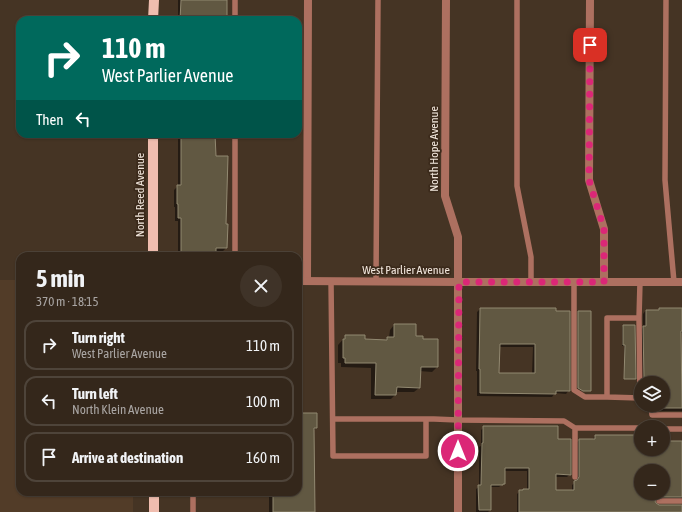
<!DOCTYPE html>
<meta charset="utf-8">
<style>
body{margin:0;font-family:"Asap Condensed",sans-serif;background:#3f3328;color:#f1f3f6;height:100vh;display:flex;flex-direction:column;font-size:15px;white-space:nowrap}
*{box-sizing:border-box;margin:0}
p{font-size:13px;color:#a9a5a3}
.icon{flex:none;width:22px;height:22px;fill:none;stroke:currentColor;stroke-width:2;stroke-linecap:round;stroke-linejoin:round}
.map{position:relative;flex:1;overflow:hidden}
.panel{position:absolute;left:16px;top:252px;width:286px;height:244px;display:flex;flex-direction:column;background:#34271b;border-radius:12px;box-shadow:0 1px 3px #0004,0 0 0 1px #4e443a}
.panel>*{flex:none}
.guide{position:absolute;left:16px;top:16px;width:286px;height:122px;border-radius:12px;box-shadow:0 1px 3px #0004,0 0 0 1px #4e443a;background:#00695c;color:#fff;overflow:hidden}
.tools{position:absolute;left:634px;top:376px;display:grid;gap:8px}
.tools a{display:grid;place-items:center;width:36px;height:36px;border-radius:50%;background:#34271b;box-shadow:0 1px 3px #0004,0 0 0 1px #4e443a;font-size:20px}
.pin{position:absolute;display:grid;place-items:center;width:34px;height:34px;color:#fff;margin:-17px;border-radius:8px;box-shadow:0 2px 6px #0006}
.me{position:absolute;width:44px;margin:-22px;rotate:0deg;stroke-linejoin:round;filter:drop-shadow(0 0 3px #0008)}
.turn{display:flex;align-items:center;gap:14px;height:84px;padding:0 20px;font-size:18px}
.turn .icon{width:52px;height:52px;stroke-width:2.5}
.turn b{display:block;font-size:28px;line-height:34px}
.then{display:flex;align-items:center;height:38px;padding:0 20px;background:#0003;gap:8px;font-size:15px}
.round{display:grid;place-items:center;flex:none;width:42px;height:42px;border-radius:21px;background:#3f3328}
.headline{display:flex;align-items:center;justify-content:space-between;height:68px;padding:0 20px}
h1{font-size:24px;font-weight:700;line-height:30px}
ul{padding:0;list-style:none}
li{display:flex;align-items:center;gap:12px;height:50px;margin:0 8px 6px;padding:0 12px;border:2px solid #4e443a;border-radius:12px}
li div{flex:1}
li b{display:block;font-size:15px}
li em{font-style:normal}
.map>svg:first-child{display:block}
.built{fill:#523c28}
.shadow{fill:#0007;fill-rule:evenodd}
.building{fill:#615842;stroke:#928971;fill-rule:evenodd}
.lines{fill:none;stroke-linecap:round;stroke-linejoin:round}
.service{stroke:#ad7060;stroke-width:5.5}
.minor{stroke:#ad7060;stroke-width:8}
.tertiary{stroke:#ad7060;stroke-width:8}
.primary{stroke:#f0bdaf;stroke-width:10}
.route{stroke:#db2777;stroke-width:7;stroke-dasharray:0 12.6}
.labels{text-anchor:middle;stroke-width:3.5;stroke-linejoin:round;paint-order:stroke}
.street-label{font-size:12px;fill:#f3e8de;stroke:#3b2a1b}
</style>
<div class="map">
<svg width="682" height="512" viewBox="0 0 682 512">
<rect width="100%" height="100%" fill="#453424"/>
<!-- built -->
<path class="built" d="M0,280h20v212h113v20h-133z"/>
<!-- shadow -->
<path class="shadow" d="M178,0h48v20h-48z
M178,134h37v23l10,68 1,23 -3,3h-8v5h-37v-35h-3v-14h-1v-17l4,-4z
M480,309l75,3 14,78 -3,4 -11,-1 -3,4 -75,-1v-25h-1l1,-59zM499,347h34l-1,27h-34z
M660,309h22v24h-2v41h2v37h-23v-6h4v-22h-20v-1h-2v-52l2,-3v-13l3,-4h12z
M579,312l11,79h-8l-4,-2v-76z
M394,325l28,15 15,27 -5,5 -13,-1v17l-5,4h-19v3l-4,4h-20v-31l-30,-1v-4h-3v-18l8,-9 18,4 20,1 3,-3h2l1,-8z
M623,326l11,53h-10v-33h-2v-19z
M298,377h2v37h16v14l-3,3 1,81h-45v-20h29z
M484,427l73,13 13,34 -3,3h-12v14h17v-6l5,-4v-39l3,-2h12l3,-4h46v13h22v-13h6v6h13v59l-3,-2h-24l-1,1 4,6h24v6h-165v-18l3,-3 7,-1v-19h-23v12l-5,4h-9v23l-2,2h-12v-23l3,-2v-40l2,-1v-16zM641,471h22v22h-22z"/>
<!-- building -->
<path class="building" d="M181,0h46v20h-47z
M181,134h34l1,22h12l-2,68h2l-1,24h-11v8h-35v-38h-3v-14h-1v-19h4z
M480,308h76v3h14v80h-14v3l-76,-1v-24h-1zM500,344h35v29h-36z
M659,308h23v23h-1l1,77h-19v-25h-17v-4h-2l-1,-53h3v-16h13z
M578,311h13v80h-8l-5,-3z
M394,324h22v12h7v3h15v28h-17l-1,21 -23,-1 -1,8h-21l1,-32h-31v-5h-2v-19h2v-4h20v4l22,1v-3h7z
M623,325h12l1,54h-12l1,-34h-2z
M298,413h19v15h-3l1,84h-42v-20h25z
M483,426h75v13h13v36l-15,-1v16h18v-9l3,-1 2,-3v-38h16v-4h46v16h22v-10h19v56h-23l-2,1 -2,3 1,2 3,2h23v7h-163v-22h4v-1h6v-21h-24v16h-2v1h-12v25h-12l-1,-25h3l1,-42h1zM641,471h22v22h-22z"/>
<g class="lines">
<!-- service -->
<path class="service" d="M235,0v20
M517,0v186l14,71v25
M666,0l-1,180 9,102
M235,134v122
M331,281l2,175h93v-37
M376,281l2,-281
M574,282v108l11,7h22
M639,318l1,80 -33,-1v-79h32l1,-36
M651,405l1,10h30
M333,419h101l24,1 106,1 11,7h66
M663,429h19
M575,477v-49
M193,492v20
M659,501h23"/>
<!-- minor -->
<path class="minor" d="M446,0l-1,196 13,41v275
M590,0l-1,180 15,49v53
M307,281l1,-281"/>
<!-- tertiary -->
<path class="tertiary" d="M298,281l161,1h223"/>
<!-- primary -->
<path class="primary" d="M153,20l1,-20
M153,256v-122
M154,492v20"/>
</g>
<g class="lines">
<!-- route -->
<path class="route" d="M458,451l1,-169h145v-53l-15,-49 1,-135"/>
</g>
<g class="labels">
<!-- street labels -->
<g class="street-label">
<text transform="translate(434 149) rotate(-90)" y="4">North Hope Avenue</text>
<text transform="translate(140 195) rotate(-90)" y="4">North Reed Avenue</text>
<text x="406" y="274">West Parlier Avenue</text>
</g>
</g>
</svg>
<div class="tools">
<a><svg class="icon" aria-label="layers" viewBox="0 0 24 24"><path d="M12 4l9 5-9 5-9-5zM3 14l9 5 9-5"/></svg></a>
<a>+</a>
<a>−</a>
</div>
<div class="pin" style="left:590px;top:45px;background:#d93025"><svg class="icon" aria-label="arrive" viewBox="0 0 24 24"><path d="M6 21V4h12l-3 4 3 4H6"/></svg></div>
<svg class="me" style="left:458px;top:451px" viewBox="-20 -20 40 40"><circle r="17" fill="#db2777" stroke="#fff" stroke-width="3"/><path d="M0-11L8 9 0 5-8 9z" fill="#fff"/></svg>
<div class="guide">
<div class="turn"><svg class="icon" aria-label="right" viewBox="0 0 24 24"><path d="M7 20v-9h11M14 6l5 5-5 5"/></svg><div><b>110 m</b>West Parlier Avenue</div></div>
<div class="then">Then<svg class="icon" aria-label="left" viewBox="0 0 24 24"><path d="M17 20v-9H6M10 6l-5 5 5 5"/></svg></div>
</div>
<section class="panel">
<div class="headline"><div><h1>5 min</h1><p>370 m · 18:15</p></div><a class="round"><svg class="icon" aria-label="close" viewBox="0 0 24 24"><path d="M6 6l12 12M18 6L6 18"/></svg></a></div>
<ul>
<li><svg class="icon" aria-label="right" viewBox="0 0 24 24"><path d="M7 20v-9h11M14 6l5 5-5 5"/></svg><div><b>Turn right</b><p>West Parlier Avenue</p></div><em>110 m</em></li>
<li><svg class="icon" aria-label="left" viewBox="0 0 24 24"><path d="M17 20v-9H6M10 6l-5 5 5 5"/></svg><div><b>Turn left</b><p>North Klein Avenue</p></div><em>100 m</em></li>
<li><svg class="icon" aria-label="arrive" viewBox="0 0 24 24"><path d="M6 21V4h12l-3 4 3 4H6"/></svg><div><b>Arrive at destination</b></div><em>160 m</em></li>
</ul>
</section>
</div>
